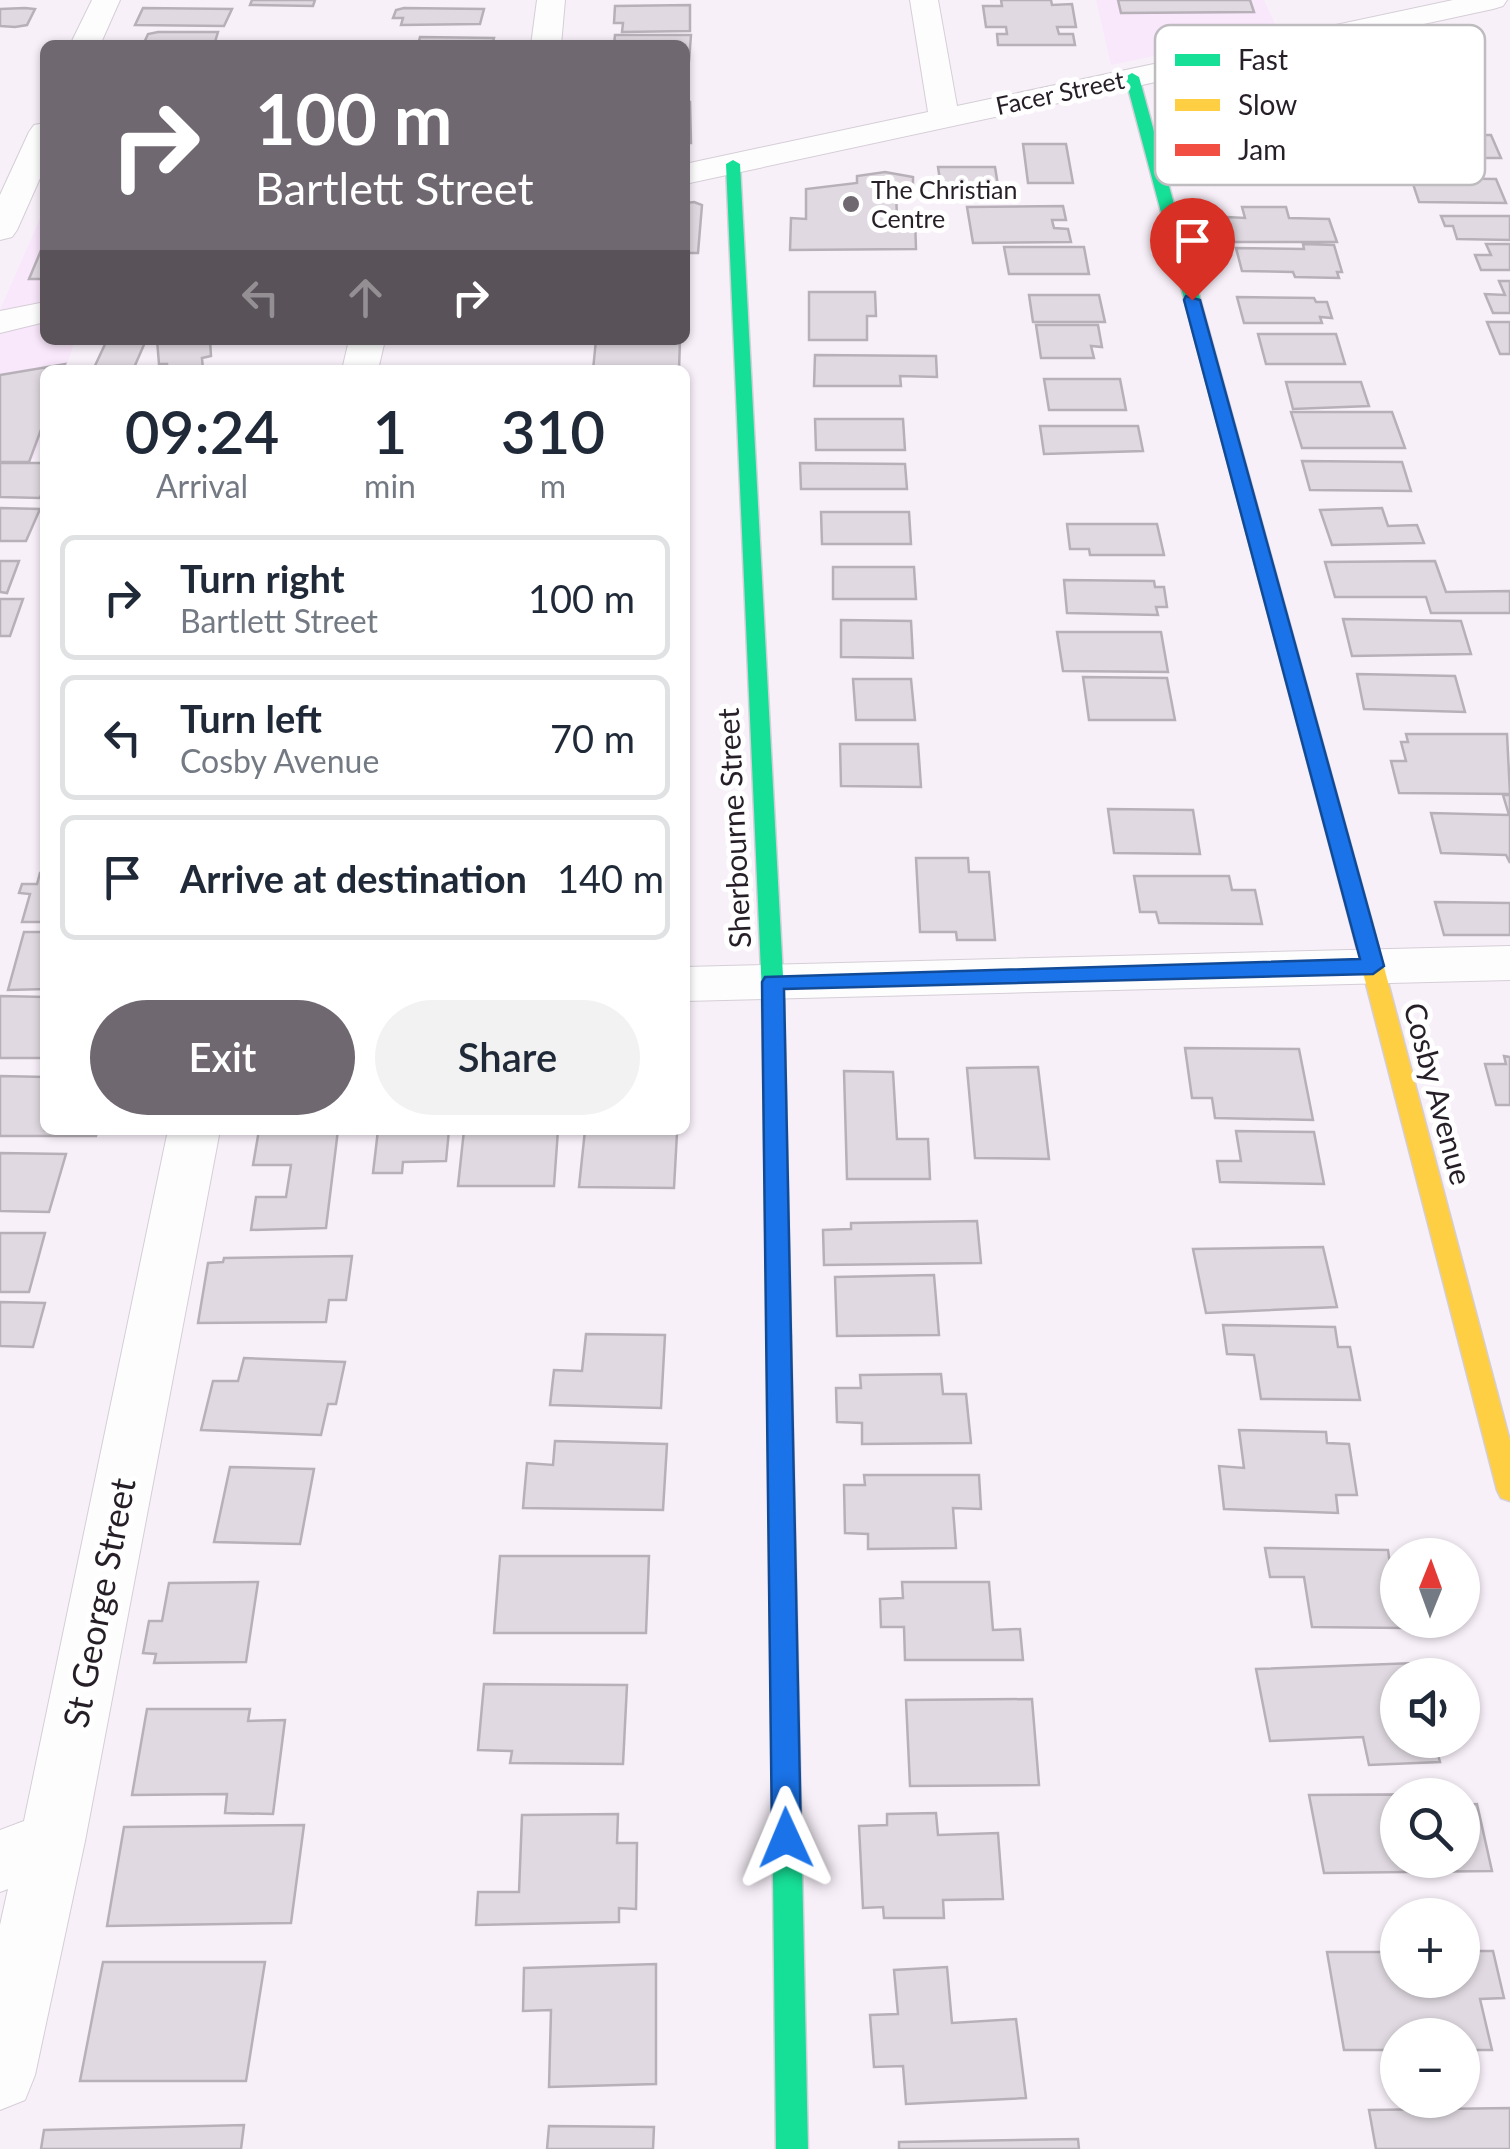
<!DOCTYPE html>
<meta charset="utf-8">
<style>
body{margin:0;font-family:Lato,sans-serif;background:#f2f2f3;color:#1f2937;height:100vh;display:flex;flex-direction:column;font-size:38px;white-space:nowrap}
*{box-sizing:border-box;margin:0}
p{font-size:32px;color:#747a83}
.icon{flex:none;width:55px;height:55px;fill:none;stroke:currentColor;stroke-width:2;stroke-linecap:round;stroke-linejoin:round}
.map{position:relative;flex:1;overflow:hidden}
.details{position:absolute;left:40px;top:365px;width:650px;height:770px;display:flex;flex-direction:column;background:#fff;border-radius:15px;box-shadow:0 2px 8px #0004}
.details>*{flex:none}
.top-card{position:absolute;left:40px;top:40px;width:650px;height:305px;border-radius:15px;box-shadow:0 2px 8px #0004;background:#706870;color:#fff;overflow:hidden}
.needle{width:65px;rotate:1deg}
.buttons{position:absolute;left:1380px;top:1538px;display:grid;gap:20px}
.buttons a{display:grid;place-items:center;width:100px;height:100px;border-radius:50%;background:#fff;box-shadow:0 2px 8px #0004;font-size:50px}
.pin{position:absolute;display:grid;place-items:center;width:85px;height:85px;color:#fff;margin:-102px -42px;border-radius:50% 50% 50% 0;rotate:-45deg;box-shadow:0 0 10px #0007}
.pin .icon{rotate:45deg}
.me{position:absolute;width:110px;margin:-55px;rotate:359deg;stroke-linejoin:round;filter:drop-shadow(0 0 8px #0008)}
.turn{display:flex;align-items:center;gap:35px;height:210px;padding:0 50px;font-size:45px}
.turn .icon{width:130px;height:130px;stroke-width:2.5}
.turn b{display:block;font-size:70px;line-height:85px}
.lanes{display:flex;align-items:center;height:95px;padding:0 50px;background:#0003;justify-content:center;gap:50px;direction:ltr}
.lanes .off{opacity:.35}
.eta{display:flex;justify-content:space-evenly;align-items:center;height:170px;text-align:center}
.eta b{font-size:60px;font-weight:600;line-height:70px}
.cta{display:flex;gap:20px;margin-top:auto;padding:20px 50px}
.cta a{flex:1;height:115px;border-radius:60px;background:#706870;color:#fff;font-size:40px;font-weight:600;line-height:115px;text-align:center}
.cta a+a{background:#f2f2f3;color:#1f2937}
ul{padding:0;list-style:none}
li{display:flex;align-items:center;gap:30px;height:125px;margin:0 20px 15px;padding:0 30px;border:5px solid #e0e1e3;border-radius:15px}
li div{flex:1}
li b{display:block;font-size:38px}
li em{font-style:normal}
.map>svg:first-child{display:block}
.built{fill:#f9e7fb}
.building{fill:#e0d9e1;stroke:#b7b0b8;stroke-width:2.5}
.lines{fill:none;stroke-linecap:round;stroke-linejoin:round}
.street-casing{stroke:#d5ced6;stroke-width:2}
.fast-casing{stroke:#d5ced6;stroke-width:3}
.slow-casing{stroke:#d5ced6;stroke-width:3}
.jam-casing{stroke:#d5ced6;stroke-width:3}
.street{fill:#fefdfe;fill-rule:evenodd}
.fast{fill:#16e098;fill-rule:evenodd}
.slow{fill:#ffcf43;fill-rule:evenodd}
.jam{fill:#f24e42;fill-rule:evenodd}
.route{fill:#1a73e8;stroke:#114b97;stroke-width:2.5}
.poi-dot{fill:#706870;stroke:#fff;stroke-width:4}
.labels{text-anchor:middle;stroke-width:10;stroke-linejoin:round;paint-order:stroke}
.far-street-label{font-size:25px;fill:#271f27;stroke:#fff}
.far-poi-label{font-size:25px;fill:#271f27;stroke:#fff;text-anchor:start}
.street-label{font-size:30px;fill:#271f27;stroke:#fff}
.near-street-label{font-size:35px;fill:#271f27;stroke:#fff}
.key{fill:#fff;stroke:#bebcbe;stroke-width:2.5}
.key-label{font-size:28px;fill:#271f27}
</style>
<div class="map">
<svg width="1510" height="2149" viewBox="0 0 1510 2149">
<rect width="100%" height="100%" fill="#f8f0f9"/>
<!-- built -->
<path class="built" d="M1096,0h168l14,30 -167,35z
M45,207v133h30l-10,30h-20v57l-11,32 -34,2v-151z"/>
<!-- building -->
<path class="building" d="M252,0h63l-2,6 -63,-1z
M1001,0h50l1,5 20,-1 4,23h-19l2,7h14l2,11h-77l-1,-11h10l-1,-7h-20l-3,-21h19z
M1118,0h132l4,12 -133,1z
M690,5v26l-68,1 1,-9h-9l1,-17z
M143,8l89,1 -8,17 -89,-1z
M404,8l80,1 -4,15 -79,1 2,-7h-10l3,-8z
M0,9l25,-1 10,1 -8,16 -12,2 -15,-1z
M158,32h60l-4,13h-71l5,-11z
M615,35h76l-2,26h-4v-16h-71z
M420,37l74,1 -2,7h-83h9z
M685,102h5l1,41h-6z
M1424,135h67l10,23h-84l-5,-14h15z
M1023,144h43l7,39h-45z
M938,167h57l5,31h-42l-2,-11h-15z
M885,172l28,5v13h-17l1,28h18l1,31 -126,1 1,-32 15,1v-30l51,-6v-7z
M1411,178l85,1 10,24 -87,-1z
M694,202l8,3 -4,48h-13v-50z
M1063,206l3,14h-14l2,8 14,1 3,13 -98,1 -6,-36z
M1242,207h44l3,11 40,1 8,23h-104l-2,-8h-14l-3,-10h15l-1,-7 17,1z
M1441,216h69v24l-53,-1 -4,-13h-8z
M1303,244l31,1 8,27h-5l2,6 -44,-1 -2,-5 -51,-1 -6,-23 68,1z
M1486,244h24v26h-29l-6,-15h16z
M1004,247h80l5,27h-80z
M42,248l3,31h-16z
M1499,281h11v32h-17l-8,-19 20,1z
M809,292h66l1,24h-9v24h-58z
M1029,295h70l6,27h-72z
M1237,297l77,1 2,4h11l5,16 -12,-1 2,6h-78z
M1487,322h23v32h-10z
M1036,325h62l4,22 -11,-1 3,12h-53z
M1258,334h78l9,30h-79z
M107,340h39l-13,30h-40z
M157,340h53l1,16 -9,2 1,12h-36v-6h-8z
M596,340h84l-1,30h-86z
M815,355l121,1 1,21 -37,-1 1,10h-87z
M65,364l-2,6h-18v49l-16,43h-29v-87z
M1044,379h76l6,31h-77z
M1286,382h75l8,24 -76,3z
M1291,412h101l13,36h-103z
M815,419h88l2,31h-89z
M1040,426h98l5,25 -99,3z
M1302,461l100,1 9,29 -101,-1z
M0,463h45v22l-5,13 -40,-1z
M800,463l105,1 2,25h-106z
M0,508l40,1 -14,32h-26z
M1382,508l6,18 29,-1 7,18 -92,2 -12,-35z
M821,512h88l2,32h-89z
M1067,524h90l7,31h-74l-1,-6h-19z
M0,561h19l-12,32 -7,-1z
M1435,561l11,31 64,-1v22h-79l-5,-16h-91l-10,-35z
M833,567h81l2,32h-83z
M1064,580l90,1 1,6h9l3,20h-11l2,8 -91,-2z
M0,599h23l-13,37h-10z
M1343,619l118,2 10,33 -119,2z
M841,620l70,1 2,37 -72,-1z
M1057,632h104l7,40 -105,-1z
M1357,674l98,2 10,36 -101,-3z
M1083,677l84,1 8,42h-86z
M853,679h58l4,41h-59z
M1406,734h101l3,60 -111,-1 -8,-32h15l-5,-19h7z
M840,744h78l3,43 -80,-1z
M1503,795h7v68l-4,-8 -65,-2 -10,-40 78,2z
M1108,809l85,1 7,44 -86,-1z
M916,858h52l1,14h20l6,68h-38l-1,-8h-36z
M40,873h5v49h-23l8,-28 -11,-1 3,-9h15z
M1134,876h95l3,14h23l7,34 -103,-1 -3,-11h-16z
M1435,902l75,1v32h-66z
M24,932h21v57l-37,1z
M0,996l45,1 -1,61h-44z
M1185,1048l114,1 14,71 -98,-2 -3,-20h-20z
M1504,1056l6,1v48h-14l-11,-41h21z
M1038,1067l11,92 -74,-1 -8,-90z
M844,1071l49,1 4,67h31l2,40h-83z
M0,1076l45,1v53h53l-2,6h-96z
M259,1130h79l-12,98 -75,2 5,-33h30l5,-32h-38z
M378,1130h71l-3,31 -43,1 -1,11h-29z
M464,1130h94l-4,56h-96z
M585,1130l92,3 -3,55 -95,-1z
M1236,1131l78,1 10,52 -104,-2 -3,-21h24z
M0,1153l66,1 -17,58 -49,-1z
M977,1221l4,42 -157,2 -1,-35 28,-1v-6z
M0,1233h45l-16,59h-29z
M1323,1247l14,60 -131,6 -13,-64z
M352,1256l-6,44h-17l-3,22 -128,1 10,-60 15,-1 1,-4z
M934,1275l5,60 -102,1 -2,-59z
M0,1302l45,1 -12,44 -33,-1z
M1223,1325l112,2 3,20h12l10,53 -99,-1 -7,-44 -27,-1z
M586,1334l79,1 -4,73 -111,-3 4,-35 28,1z
M244,1358l101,4 -9,42h-8l-7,31 -120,-5 12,-49h25z
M941,1374l2,20h23l5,49 -109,1v-21l-25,-1 -1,-34h25l-1,-13z
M1239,1430l87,2 1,11 22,1 8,51h-21l2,18 -114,-4 -5,-43 25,2z
M555,1441l112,3 -4,66 -140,-2 4,-45 26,2z
M230,1467l84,2 -14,75 -86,-2z
M864,1475h115l2,34 -28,-1 3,40 -88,1v-15l-23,-1 -1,-48h21z
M1265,1548l123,2 10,70h4l1,8 -91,-1 -8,-50h-34z
M500,1556h149l-3,77h-152z
M258,1582l-12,80 -92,1 2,-9 -13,-1 6,-32h13l7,-38z
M902,1582h87l4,48 27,-1 3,31h-118l-1,-33h-23l-1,-28 23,-1z
M1415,1663l3,12h-20v65h36l6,22 -71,3 -6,-28 -93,4 -14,-72z
M484,1684l143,1 -4,79 -113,-1 2,-12 -34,-1z
M1032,1699l7,86 -129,1 -4,-86z
M147,1709h103l-2,12 37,-1 -12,94 -48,-1 2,-19 -95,1z
M1453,1794l-55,1v65h64v-55l15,-1 15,67 -168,2 -15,-78z
M936,1813l2,22 60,-2 5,66 -60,1 1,18h-60l-1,-11 -20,1 -4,-82 28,-1v-11z
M618,1814l-1,29h20l-1,66 -17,-1v14l-143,3 2,-33h41l3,-77z
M304,1825l-13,98 -184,3 17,-99z
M1462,1951h31l11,47 -24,1 12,51h-30v-15h-64v15h-54l-17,-98h71v28h64z
M103,1962h162l-19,119h-166z
M656,1964v120l-107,3 2,-77 -28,1 1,-43z
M947,1967l5,56 64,-4 10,79 -120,6 -3,-38 -29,1 -4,-52 28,-1 -4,-44z
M1510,2108v41h-134l-7,-39z
M244,2125l-3,24h-200l3,-19z
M549,2126l105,1 -1,22h-106z
M1078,2139l1,10h-180v-7z"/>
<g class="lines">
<defs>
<path id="street" d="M92,0h28l-20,45h-30z
M537,0h28l-4,45h-30z
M910,0h28l19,106 496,-106h54l-4,6 -10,3 -808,175v-20l243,-52z
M45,123v44l-28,63 -5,7 -12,3v-45l29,-63 5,-7z
M45,302v20l-45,11v-22z
M349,340h36l-7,30h-36z
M1510,946v34l-825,21v-34z
M168,1130h52l-135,711 -50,234 -10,25 -25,10v-185l8,-36 -8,3v-62l24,-9z"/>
<path id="fast" d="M1132,73l7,4 233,845 -11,7 -11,-7 -225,-845z
M733,160l7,4 44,831 -11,8 -11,-8 -36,-831z
M779,1326l9,3 3,7 17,813h-32l-9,-813 3,-7z"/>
<path id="slow" d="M1361,915l11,7 138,519v60l-9,-3 -4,-8 -147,-568z"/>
<path id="jam" d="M773,987l11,8 7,341 -3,7 -9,3 -9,-3 -3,-7 -5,-341z"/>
</defs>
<!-- street casing -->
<use href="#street" class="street-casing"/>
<!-- fast casing -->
<use href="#fast" class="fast-casing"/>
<!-- slow casing -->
<use href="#slow" class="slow-casing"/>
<!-- jam casing -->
<use href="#jam" class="jam-casing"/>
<!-- street -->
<use href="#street" class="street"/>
<!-- fast -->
<use href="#fast" class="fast"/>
<!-- slow -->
<use href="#slow" class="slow"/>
<!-- jam -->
<use href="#jam" class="jam"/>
</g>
<!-- route -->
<path class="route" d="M1186,296l14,4 184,666 -11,8 -589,15 17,849 -4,10 -11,4 -10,-4 -4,-10 -10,-856 3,-5 595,-18 -176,-659z"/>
<!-- markers -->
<circle class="poi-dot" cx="851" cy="204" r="10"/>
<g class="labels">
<!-- far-street labels -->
<g class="far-street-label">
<text transform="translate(1060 93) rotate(-12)" y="9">Facer Street</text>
</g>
<!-- far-poi labels -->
<g class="far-poi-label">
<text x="871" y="199">The Christian<tspan x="871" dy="29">Centre</tspan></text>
</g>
<!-- street labels -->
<g class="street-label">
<text transform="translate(735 828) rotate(-93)" y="10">Sherbourne Street</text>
<text transform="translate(1437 1094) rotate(75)" y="10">Cosby Avenue</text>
</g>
<!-- near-street labels -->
<g class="near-street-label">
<text transform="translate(100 1603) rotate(-79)" y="12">St George Street</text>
</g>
</g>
<!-- legend -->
<rect x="1155" y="25" width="330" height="160" rx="15" class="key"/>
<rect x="1175" y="54" width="45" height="12" fill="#16e098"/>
<rect x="1175" y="99" width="45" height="12" fill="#ffcf43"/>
<rect x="1175" y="144" width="45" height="12" fill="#f24e42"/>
<g class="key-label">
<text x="1238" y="70">Fast</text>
<text x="1238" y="115">Slow</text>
<text x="1238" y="160">Jam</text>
</g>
</svg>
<div class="buttons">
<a><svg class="needle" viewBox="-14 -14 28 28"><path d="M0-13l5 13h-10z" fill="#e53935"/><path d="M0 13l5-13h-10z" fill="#747a83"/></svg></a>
<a><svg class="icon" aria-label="sound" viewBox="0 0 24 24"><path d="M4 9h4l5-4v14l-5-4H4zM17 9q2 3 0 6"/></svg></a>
<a><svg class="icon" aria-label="search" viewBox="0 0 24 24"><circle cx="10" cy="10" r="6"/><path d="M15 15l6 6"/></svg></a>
<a>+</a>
<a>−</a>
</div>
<div class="pin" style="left:1192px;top:300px;background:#d93025"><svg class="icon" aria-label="arrive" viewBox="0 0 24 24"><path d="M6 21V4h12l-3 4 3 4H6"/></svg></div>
<svg class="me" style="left:786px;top:1838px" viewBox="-20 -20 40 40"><path d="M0-17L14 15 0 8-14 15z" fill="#1a73e8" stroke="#fff" stroke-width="4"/></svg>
<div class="top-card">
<div class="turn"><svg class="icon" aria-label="right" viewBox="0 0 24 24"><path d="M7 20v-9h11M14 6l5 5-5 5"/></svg><div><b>100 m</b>Bartlett Street</div></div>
<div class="lanes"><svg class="icon off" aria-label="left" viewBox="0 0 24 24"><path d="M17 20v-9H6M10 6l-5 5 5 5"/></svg><svg class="icon off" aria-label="ahead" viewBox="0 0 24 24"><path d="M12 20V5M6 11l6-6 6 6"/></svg><svg class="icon" aria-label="right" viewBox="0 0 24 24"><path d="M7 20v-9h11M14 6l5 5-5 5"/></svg></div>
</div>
<section class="details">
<div class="eta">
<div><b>09:24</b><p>Arrival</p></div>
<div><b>1</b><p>min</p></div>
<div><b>310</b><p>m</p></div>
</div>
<ul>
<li><svg class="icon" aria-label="right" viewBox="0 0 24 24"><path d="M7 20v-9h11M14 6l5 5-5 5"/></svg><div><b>Turn right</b><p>Bartlett Street</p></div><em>100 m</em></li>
<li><svg class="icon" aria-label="left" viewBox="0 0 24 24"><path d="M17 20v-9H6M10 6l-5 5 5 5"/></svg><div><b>Turn left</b><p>Cosby Avenue</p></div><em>70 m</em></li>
<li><svg class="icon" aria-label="arrive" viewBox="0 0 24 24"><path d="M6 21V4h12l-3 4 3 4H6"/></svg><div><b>Arrive at destination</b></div><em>140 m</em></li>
</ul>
<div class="cta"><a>Exit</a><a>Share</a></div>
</section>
</div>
